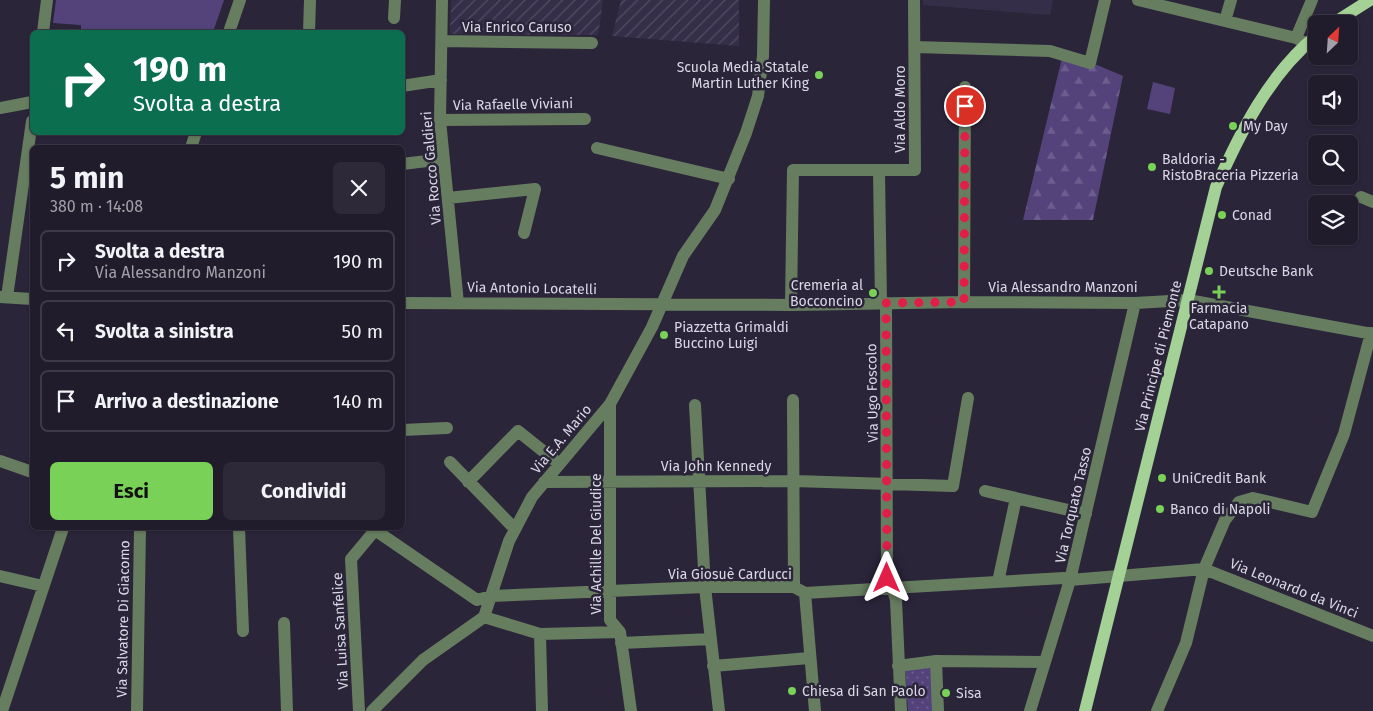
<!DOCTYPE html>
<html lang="it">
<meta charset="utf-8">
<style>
body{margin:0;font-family:"Fira Sans",sans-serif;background:#2d2938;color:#f1f3f6;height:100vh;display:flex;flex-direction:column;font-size:19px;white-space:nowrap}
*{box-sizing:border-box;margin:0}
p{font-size:16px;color:#a2a1a9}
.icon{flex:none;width:28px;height:28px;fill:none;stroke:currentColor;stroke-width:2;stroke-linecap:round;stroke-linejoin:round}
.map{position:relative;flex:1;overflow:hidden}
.drawer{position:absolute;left:30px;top:145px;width:375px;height:385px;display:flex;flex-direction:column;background:#201c2c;border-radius:8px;box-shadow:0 1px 4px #0004,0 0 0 1px #3d3a48}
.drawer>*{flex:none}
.hud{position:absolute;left:30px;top:30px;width:375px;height:105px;border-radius:8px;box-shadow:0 1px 4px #0004,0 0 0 1px #3d3a48;background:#0b6e4f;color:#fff;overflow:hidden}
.needle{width:32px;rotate:25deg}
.tools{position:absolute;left:1308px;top:15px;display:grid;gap:10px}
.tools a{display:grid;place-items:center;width:50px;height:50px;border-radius:8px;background:#201c2c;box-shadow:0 1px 4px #0004,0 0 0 1px #3d3a48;font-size:25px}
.pin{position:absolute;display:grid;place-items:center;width:42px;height:42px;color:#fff;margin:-21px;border:2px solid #fff;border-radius:50%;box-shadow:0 1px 5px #0007}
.me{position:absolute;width:55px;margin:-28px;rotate:0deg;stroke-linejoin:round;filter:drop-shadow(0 0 4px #0008)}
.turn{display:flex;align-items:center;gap:18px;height:105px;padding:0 20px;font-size:22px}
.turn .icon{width:65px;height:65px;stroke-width:2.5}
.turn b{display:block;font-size:35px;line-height:42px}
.round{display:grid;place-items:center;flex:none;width:52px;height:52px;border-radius:8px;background:#2d2938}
.overview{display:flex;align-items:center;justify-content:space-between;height:85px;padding:0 20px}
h1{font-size:30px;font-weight:700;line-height:38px}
.cta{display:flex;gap:10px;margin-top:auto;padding:10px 20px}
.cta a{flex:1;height:58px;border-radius:8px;background:#79d157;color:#111;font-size:20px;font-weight:700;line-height:58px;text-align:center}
.cta a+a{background:#2d2938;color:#f1f3f6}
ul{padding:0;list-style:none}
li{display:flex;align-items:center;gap:15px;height:62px;margin:0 10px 8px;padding:0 10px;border:2px solid #3d3a48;border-radius:8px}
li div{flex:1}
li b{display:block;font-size:19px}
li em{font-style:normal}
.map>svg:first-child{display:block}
.built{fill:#352e49}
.industrial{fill:url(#industrial-furrows)}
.grass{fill:url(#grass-dots)}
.forest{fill:url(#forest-firs)}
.garden{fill:#54437b}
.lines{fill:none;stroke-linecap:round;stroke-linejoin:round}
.minor{stroke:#677d60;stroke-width:12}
.major{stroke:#a4d195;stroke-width:12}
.route{stroke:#e11d48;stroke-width:9;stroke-dasharray:0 16.2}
.poi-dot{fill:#79d157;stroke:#2b253a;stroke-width:2}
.labels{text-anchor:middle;stroke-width:5;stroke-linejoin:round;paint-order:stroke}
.street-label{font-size:14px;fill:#dbd8e6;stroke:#2b253a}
.poi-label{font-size:14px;fill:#dbd8e6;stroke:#2b253a;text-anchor:start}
</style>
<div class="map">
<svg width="1373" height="711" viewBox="0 0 1373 711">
<defs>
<pattern id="industrial-furrows" width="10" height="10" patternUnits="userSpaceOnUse" patternTransform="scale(1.25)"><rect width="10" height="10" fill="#352e49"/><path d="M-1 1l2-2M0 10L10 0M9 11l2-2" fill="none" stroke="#524c63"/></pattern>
<pattern id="grass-dots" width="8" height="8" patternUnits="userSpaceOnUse" patternTransform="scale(1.25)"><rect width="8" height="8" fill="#54437b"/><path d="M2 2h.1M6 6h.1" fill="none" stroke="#6c5d8e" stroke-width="1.8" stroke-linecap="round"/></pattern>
<pattern id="forest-firs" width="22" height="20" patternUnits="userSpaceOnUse" patternTransform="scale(1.25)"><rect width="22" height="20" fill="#54437b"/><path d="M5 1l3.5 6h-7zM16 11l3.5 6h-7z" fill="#6c5d8e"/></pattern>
</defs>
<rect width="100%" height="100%" fill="#2b253a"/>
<!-- built -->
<path class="built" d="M923,0h130l-3,15 -127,-10z"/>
<!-- industrial -->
<path class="industrial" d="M451,0h152l-5,35 -148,-1z
M621,0h118v46l-127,-10z"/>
<!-- grass -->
<path class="grass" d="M932,666l1,45h-25l-3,-43z"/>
<!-- forest -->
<path class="forest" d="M1062,58l35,7 26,11 -30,144h-70z"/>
<!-- garden -->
<path class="garden" d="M56,0h168l-11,32h-132v-7l-28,-2z
M1153,82l22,6 -5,26 -23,-5z"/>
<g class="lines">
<!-- minor -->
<path class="minor" d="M442,0l-2,120 18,183
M1138,0l158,38 11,6
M394,18l1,-18
M1225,21l6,-21
M43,32l4,-32
M229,32l11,-32
M309,32l1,-32
M1296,38l16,-38
M442,41l150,2
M915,47l135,4 40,12 15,-63
M402,86l39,-6
M0,108l32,-6
M440,120l145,-1
M191,148l5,-16
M597,148l132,31
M402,164l42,-5
M879,171l2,132
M1361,197l12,5
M448,198l87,-9 -11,44
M0,297l32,2
M7,297l25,-176
M964,302l1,-215
M402,303l389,2 173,-3 171,1 53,-3 185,34
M791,305l2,-135h122l-1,-170
M793,400l1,187
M610,404v216l10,12 11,79
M695,405l10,182 14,124
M402,430l45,-2
M0,461l32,11
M450,462l64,66
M468,482l50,-51 40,32
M544,482l250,-1 159,5 15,-88
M985,491l101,23
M239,528l4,103
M372,528l105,72 14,-4 214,-9h89l11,6 259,-15 6,2 134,-11 169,67
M0,576l43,10
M998,582l18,-84
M885,587l2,-9 -1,-275
M892,587l4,13 5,111
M805,593l10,118
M484,617l56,17 80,-2
M284,623l3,88
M540,634l2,77
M621,643l90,-4
M936,661l2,50
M713,666l96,-8
M898,666l38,-5 109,1
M2,711l61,-183
M137,711l3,-183
M359,711l-8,-152 25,-30
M372,711l51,-51 61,-43 25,-76 23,-44 78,-93 42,-77 31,-71 32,-46 31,-77 12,-37 5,-40 1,-56
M1030,711l40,-131 65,-277
M1157,711l29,-68 18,-74 21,-49 14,-18 14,-4 59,14 32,-78 27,-101"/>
<!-- major -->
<path class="major" d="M1332,24l38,-24
M1085,711l131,-524c24,-54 53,-113 100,-151"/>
</g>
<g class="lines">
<!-- route -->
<path class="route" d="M887,578l-1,-275 78,-1 1,-196"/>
</g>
<!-- markers -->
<g class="poi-dot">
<circle cx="819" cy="75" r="5"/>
<circle cx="1233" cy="126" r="5"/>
<circle cx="1152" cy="167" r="5"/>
<circle cx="1222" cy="215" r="5"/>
<circle cx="1209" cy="271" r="5"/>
<path d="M1216.5 284.5h5v5h5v5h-5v5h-5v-5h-5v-5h5z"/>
<circle cx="873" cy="293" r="5"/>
<circle cx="664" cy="335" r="5"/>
<circle cx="1162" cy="478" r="5"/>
<circle cx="1160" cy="509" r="5"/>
<circle cx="792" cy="691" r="5"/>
<circle cx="946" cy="693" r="5"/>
</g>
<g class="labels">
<!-- street labels -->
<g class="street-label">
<text x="517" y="32">Via Enrico Caruso</text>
<text transform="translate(513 104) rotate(-1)" y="5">Via Rafaelle Viviani</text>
<text transform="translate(900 109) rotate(-90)" y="5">Via Aldo Moro</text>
<text transform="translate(431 168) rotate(-95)" y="5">Via Rocco Galdieri</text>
<text x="1063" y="292">Via Alessandro Manzoni</text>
<text transform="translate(532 288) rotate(1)" y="5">Via Antonio Locatelli</text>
<text transform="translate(1158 356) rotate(-76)" y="5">Via Principe di Piemonte</text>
<text transform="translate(872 393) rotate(-91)" y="5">Via Ugo Foscolo</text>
<text transform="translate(561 439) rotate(-50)" y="5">Via E.A. Mario</text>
<text x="716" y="471">Via John Kennedy</text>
<text transform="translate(1073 505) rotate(-77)" y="5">Via Torquato Tasso</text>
<text transform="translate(596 544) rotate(-90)" y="5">Via Achille Del Giudice</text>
<text x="730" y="579">Via Giosuè Carducci</text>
<text transform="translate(1294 588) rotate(22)" y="5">Via Leonardo da Vinci</text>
<text transform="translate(123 619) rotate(-89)" y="5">Via Salvatore Di Giacomo</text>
<text transform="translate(340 631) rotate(-93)" y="5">Via Luisa Sanfelice</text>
</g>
<!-- poi labels -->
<g class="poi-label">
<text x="809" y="72" text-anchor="end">Scuola Media Statale<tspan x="809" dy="16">Martin Luther King</tspan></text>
<text x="1243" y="131">My Day</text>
<text x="1162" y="164">Baldoria -<tspan x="1162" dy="16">RistoBraceria Pizzeria</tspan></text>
<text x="1232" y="220">Conad</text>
<text x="1219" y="276">Deutsche Bank</text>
<text x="863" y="290" text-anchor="end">Cremeria al<tspan x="863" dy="16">Bocconcino</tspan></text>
<text x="1219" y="313" text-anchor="middle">Farmacia<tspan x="1219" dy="16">Catapano</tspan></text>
<text x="674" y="332">Piazzetta Grimaldi<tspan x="674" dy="16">Buccino Luigi</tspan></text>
<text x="1172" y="483">UniCredit Bank</text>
<text x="1170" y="514">Banco di Napoli</text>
<text x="802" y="696">Chiesa di San Paolo</text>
<text x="956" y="698">Sisa</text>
</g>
</g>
</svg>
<div class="tools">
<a><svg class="needle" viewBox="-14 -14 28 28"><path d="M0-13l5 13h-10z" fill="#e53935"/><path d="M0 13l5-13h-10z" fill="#a2a1a9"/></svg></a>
<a><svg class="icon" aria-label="sound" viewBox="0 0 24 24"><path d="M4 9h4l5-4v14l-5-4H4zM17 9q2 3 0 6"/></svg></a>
<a><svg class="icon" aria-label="search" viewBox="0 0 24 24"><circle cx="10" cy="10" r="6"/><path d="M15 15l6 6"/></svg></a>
<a><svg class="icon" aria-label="layers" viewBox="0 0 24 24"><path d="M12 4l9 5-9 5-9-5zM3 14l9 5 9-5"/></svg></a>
</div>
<div class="pin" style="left:965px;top:106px;background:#d93025"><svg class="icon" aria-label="arrive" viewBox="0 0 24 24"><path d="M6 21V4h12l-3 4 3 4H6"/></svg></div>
<svg class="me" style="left:887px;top:578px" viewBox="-20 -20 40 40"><path d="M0-17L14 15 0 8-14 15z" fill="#e11d48" stroke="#fff" stroke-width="4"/></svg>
<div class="hud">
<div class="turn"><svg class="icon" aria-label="right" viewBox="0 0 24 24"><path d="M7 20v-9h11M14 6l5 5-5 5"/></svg><div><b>190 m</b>Svolta a destra</div></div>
</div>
<section class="drawer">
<div class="overview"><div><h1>5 min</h1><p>380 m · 14:08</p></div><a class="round"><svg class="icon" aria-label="close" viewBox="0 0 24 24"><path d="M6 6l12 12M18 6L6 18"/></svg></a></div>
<ul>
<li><svg class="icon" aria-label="right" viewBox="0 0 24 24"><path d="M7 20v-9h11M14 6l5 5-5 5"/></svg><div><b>Svolta a destra</b><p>Via Alessandro Manzoni</p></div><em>190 m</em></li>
<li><svg class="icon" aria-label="left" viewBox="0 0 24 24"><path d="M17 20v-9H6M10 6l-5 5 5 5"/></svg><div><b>Svolta a sinistra</b></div><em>50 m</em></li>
<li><svg class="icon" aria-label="arrive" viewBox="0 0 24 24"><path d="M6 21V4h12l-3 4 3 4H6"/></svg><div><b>Arrivo a destinazione</b></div><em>140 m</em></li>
</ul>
<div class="cta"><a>Esci</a><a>Condividi</a></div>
</section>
</div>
